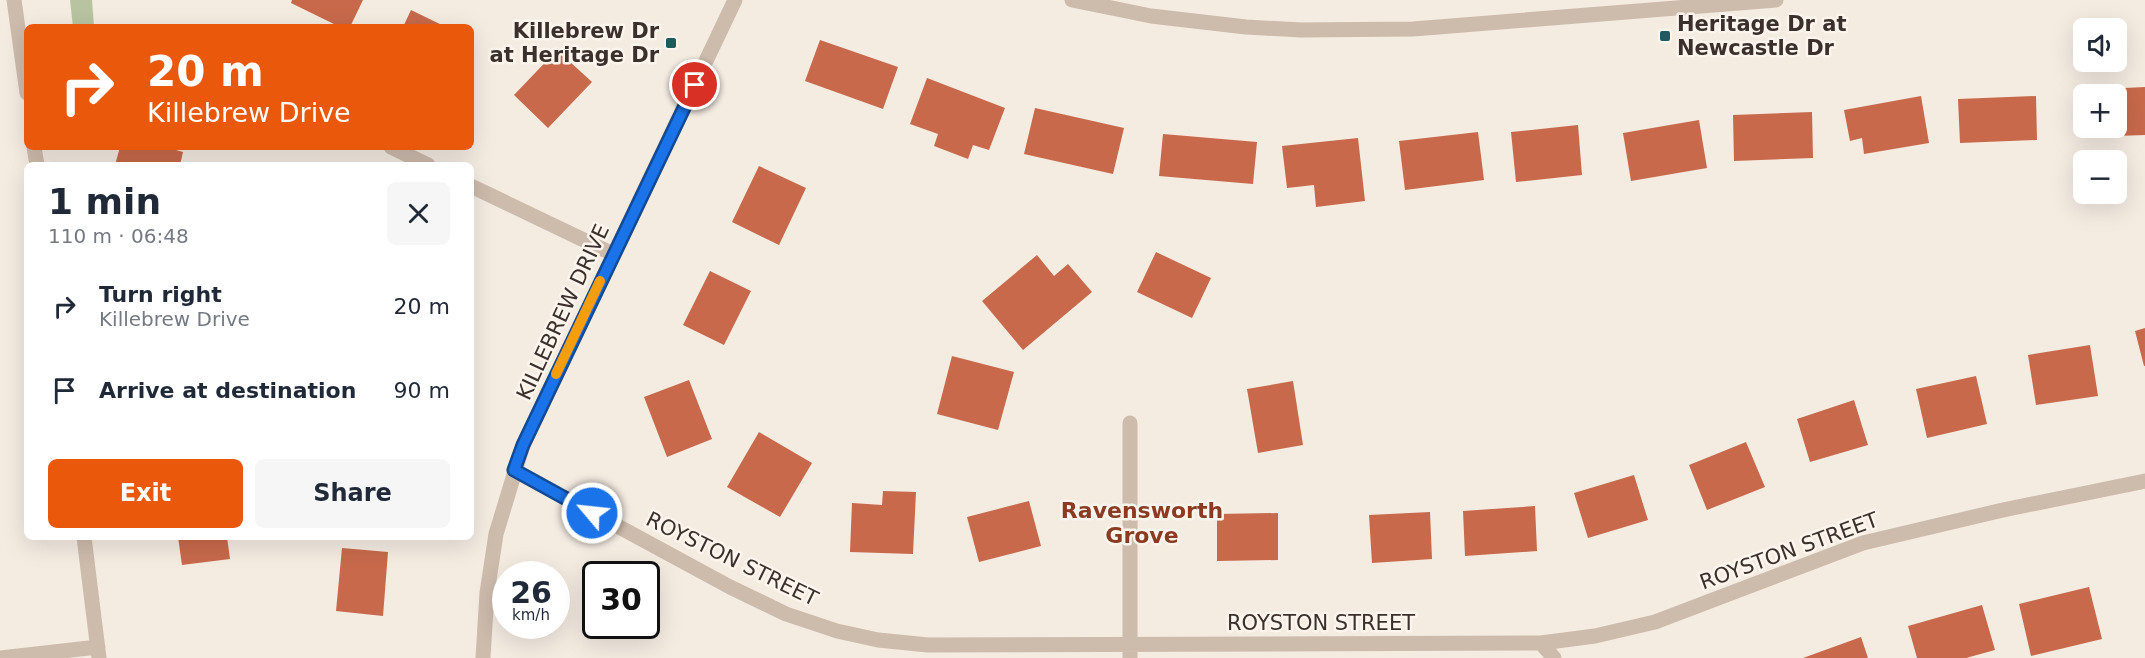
<!DOCTYPE html>
<meta charset="utf-8">
<style>
body{margin:0;font-family:"DejaVu Sans",sans-serif;background:#f6f6f7;color:#1f2937;height:100vh;display:flex;flex-direction:column;font-size:22px;white-space:nowrap}
*{box-sizing:border-box;margin:0}
p{font-size:20px;color:#747a83}
.icon{flex:none;width:33px;height:33px;fill:none;stroke:currentColor;stroke-width:2;stroke-linecap:round;stroke-linejoin:round}
.map{position:relative;flex:1;overflow:hidden}
.panel{position:absolute;left:24px;top:162px;width:450px;height:378px;display:flex;flex-direction:column;background:#fff;border-radius:9px;box-shadow:0 6px 24px #0002}
.panel>*{flex:none}
.hud{position:absolute;left:24px;top:24px;width:450px;height:126px;border-radius:9px;box-shadow:0 6px 24px #0002;background:#ea580c;color:#fff;overflow:hidden}
.buttons{position:absolute;left:2073px;top:18px;display:grid;gap:12px}
.buttons a{display:grid;place-items:center;width:54px;height:54px;border-radius:9px;background:#fff;box-shadow:0 6px 24px #0002;font-size:30px}
.speed{position:absolute;left:492px;top:561px;display:flex;gap:12px;font-size:30px;font-weight:700;text-align:center}
.speed>*{display:grid;place-content:center;width:78px;height:78px;border-radius:50%;background:#fff;box-shadow:0 6px 24px #0002;line-height:1}
.speed small{font-size:15px;font-weight:400}
.speed .limit{border:3px solid #111;border-radius:9px;background:#fff;color:#111}
.pin{position:absolute;display:grid;place-items:center;width:51px;height:51px;color:#fff;margin:-26px;border:3px solid #fff;border-radius:50%;box-shadow:0 2px 6px #0007}
.me{position:absolute;width:66px;margin:-33px;rotate:298deg;stroke-linejoin:round;filter:drop-shadow(0 0 4px #0008)}
.turn{display:flex;align-items:center;gap:21px;height:126px;padding:0 24px;font-size:27px}
.turn .icon{width:78px;height:78px;stroke-width:2.5}
.turn b{display:block;font-size:42px;line-height:51px}
.round{display:grid;place-items:center;flex:none;width:63px;height:63px;border-radius:9px;background:#f6f6f7}
.head{display:flex;align-items:center;justify-content:space-between;height:102px;padding:0 24px}
h1{font-size:36px;font-weight:700;line-height:45px}
.button{display:flex;gap:12px;margin-top:auto;padding:12px 24px}
.button a{flex:1;height:69px;border-radius:9px;background:#ea580c;color:#fff;font-size:24px;font-weight:700;line-height:69px;text-align:center}
.button a+a{background:#f6f6f7;color:#1f2937}
ul{padding:0;list-style:none}
li{display:flex;align-items:center;gap:18px;height:84px;padding:0 24px}
li div{flex:1}
li b{display:block;font-size:22px}
li em{font-style:normal}
.map>svg:first-child{display:block}
.green{fill:#b8c4a0}
.building{fill:#c8694b}
.lines{fill:none;stroke-linecap:round;stroke-linejoin:round}
.minor{stroke:#cdbbac;stroke-width:15}
.route-casing{stroke:#114b97;stroke-width:15}
.route{stroke:#1a73e8;stroke-width:10}
.slow{stroke:#f59e0b;stroke-width:10}
.poi-dot{fill:#1f5a5e;stroke:#fbf5ee;stroke-width:2}
.labels{text-anchor:middle;stroke-width:5;stroke-linejoin:round;paint-order:stroke}
.poi-label{font-size:21px;font-weight:bold;fill:#3b302b;stroke:#fbf5ee;text-anchor:start}
.street-label{font-size:21px;fill:#3b302b;stroke:#fbf5ee}
.neighbourhood-label{font-size:22px;font-weight:bold;fill:#8c3b22;stroke:#fbf5ee}
</style>
<div class="map">
<svg width="2145" height="658" viewBox="0 0 2145 658">
<rect width="100%" height="100%" fill="#f4ebe1"/>
<!-- green -->
<path class="green" d="M70,0h22l2,27h-21z"/>
<!-- building -->
<path class="building" d="M292,0h71l-13,27h-10l-49,-24z
M411,10l35,17h-43z
M820,40l78,27 -15,42 -78,-28z
M557,50l35,32 -44,46 -34,-33z
M927,78l78,30 -16,42 -16,-5 -5,14 -34,-13 4,-12 -28,-10z
M2145,87v48l-59,2v-9h30v-34h-31l-1,-4z
M1921,96l8,47 -65,11 -2,-16 -12,3 -6,-31z
M2036,96l1,44 -77,3 -2,-44z
M1035,108l89,20 -11,46 -89,-20z
M1812,112l1,46 -79,3 -1,-46z
M1699,120l8,48 -76,13 -8,-48z
M1578,125l4,50 -66,7 -5,-50z
M1478,132l6,48 -79,10 -6,-49z
M1163,134l94,8 -4,42 -94,-8z
M1358,138l7,63 -49,6 -2,-22 -27,3 -5,-42z
M120,147h45l18,5 -3,13h-65z
M759,166l47,22 -27,57 -47,-23z
M1156,252l55,26 -19,40 -55,-26z
M1037,255l17,21 14,-12 24,28 -69,58 -41,-49z
M710,271l41,20 -27,54 -41,-20z
M2145,328v38h-1l-9,-35z
M2090,345l8,51 -62,9 -8,-50z
M952,356l62,16 -16,58 -61,-16z
M1976,376l11,48 -60,14 -11,-49z
M689,380l23,59 -45,18 -23,-60z
M1293,381l10,64 -45,8 -11,-64z
M1854,400l14,45 -58,17 -13,-43z
M759,432l53,31 -32,54 -53,-30z
M1746,442l19,45 -58,23 -18,-45z
M1634,475l14,45 -60,18 -14,-45z
M883,491l33,1 -3,62 -63,-2 2,-49 30,2z
M1029,501l12,45 -62,16 -12,-45z
M1535,506l2,45 -72,5 -2,-45z
M1430,512l2,47 -60,4 -3,-48z
M1278,513v47l-61,1v-47z
M178,537h49l3,22 -48,6z
M342,548l46,4 -5,64 -47,-5z
M2089,587l13,52 -71,17 -12,-52z
M1982,605l13,45 -29,8h-49l-9,-32z
M1861,637l7,21h-65z"/>
<g class="lines">
<!-- minor -->
<path class="minor" d="M14,0l13,93
M1072,0l79,16 95,11 55,3 112,-1 363,-29
M34,147l3,18
M391,147l37,18
M471,186l142,68
M1130,423v235
M514,470l216,117 56,27 51,17 41,9 50,5 613,-2 54,-7 60,-14 208,-79 140,-33 142,-29
M84,537l15,121
M1541,643l13,15
M0,658l98,-11
M483,658l4,-65 9,-59 27,-89 212,-445"/>
</g>
<g class="lines">
<defs>
<path id="route" d="M592,513l-78,-43 9,-25 172,-360"/>
</defs>
<!-- route casing -->
<use href="#route" class="route-casing"/>
<!-- route -->
<use href="#route" class="route"/>
<!-- slow -->
<path class="slow" d="M556,374l44,-93"/>
</g>
<!-- markers -->
<g class="poi-dot">
<rect x="1659" y="30" width="12" height="12" rx="3"/>
<rect x="665" y="37" width="12" height="12" rx="3"/>
</g>
<g class="labels">
<!-- poi labels -->
<g class="poi-label">
<text x="1677" y="31">Heritage Dr at<tspan x="1677" dy="24">Newcastle Dr</tspan></text>
<text x="659" y="38" text-anchor="end">Killebrew Dr<tspan x="659" dy="24">at Heritage Dr</tspan></text>
</g>
<!-- street labels -->
<g class="street-label">
<text transform="translate(563 312) rotate(-65)" y="7">KILLEBREW DRIVE</text>
<text transform="translate(1789 551) rotate(-20)" y="7">ROYSTON STREET</text>
<text transform="translate(732 559) rotate(26)" y="7">ROYSTON STREET</text>
<text x="1321" y="630">ROYSTON STREET</text>
</g>
<!-- neighbourhood labels -->
<g class="neighbourhood-label">
<text x="1142" y="518">Ravensworth<tspan x="1142" dy="25">Grove</tspan></text>
</g>
</g>
</svg>
<div class="buttons">
<a><svg class="icon" aria-label="sound" viewBox="0 0 24 24"><path d="M4 9h4l5-4v14l-5-4H4zM17 9q2 3 0 6"/></svg></a>
<a>+</a>
<a>−</a>
</div>
<div class="speed"><div>26<small>km/h</small></div><div class="limit">30</div></div>
<div class="pin" style="left:695px;top:85px;background:#d93025"><svg class="icon" aria-label="arrive" viewBox="0 0 24 24"><path d="M6 21V4h12l-3 4 3 4H6"/></svg></div>
<svg class="me" style="left:592px;top:513px" viewBox="-20 -20 40 40"><circle r="17" fill="#1a73e8" stroke="#fff" stroke-width="3"/><path d="M0-11L8 9 0 5-8 9z" fill="#fff"/></svg>
<div class="hud">
<div class="turn"><svg class="icon" aria-label="right" viewBox="0 0 24 24"><path d="M7 20v-9h11M14 6l5 5-5 5"/></svg><div><b>20 m</b>Killebrew Drive</div></div>
</div>
<section class="panel">
<div class="head"><div><h1>1 min</h1><p>110 m · 06:48</p></div><a class="round"><svg class="icon" aria-label="close" viewBox="0 0 24 24"><path d="M6 6l12 12M18 6L6 18"/></svg></a></div>
<ul>
<li><svg class="icon" aria-label="right" viewBox="0 0 24 24"><path d="M7 20v-9h11M14 6l5 5-5 5"/></svg><div><b>Turn right</b><p>Killebrew Drive</p></div><em>20 m</em></li>
<li><svg class="icon" aria-label="arrive" viewBox="0 0 24 24"><path d="M6 21V4h12l-3 4 3 4H6"/></svg><div><b>Arrive at destination</b></div><em>90 m</em></li>
</ul>
<div class="button"><a>Exit</a><a>Share</a></div>
</section>
</div>
